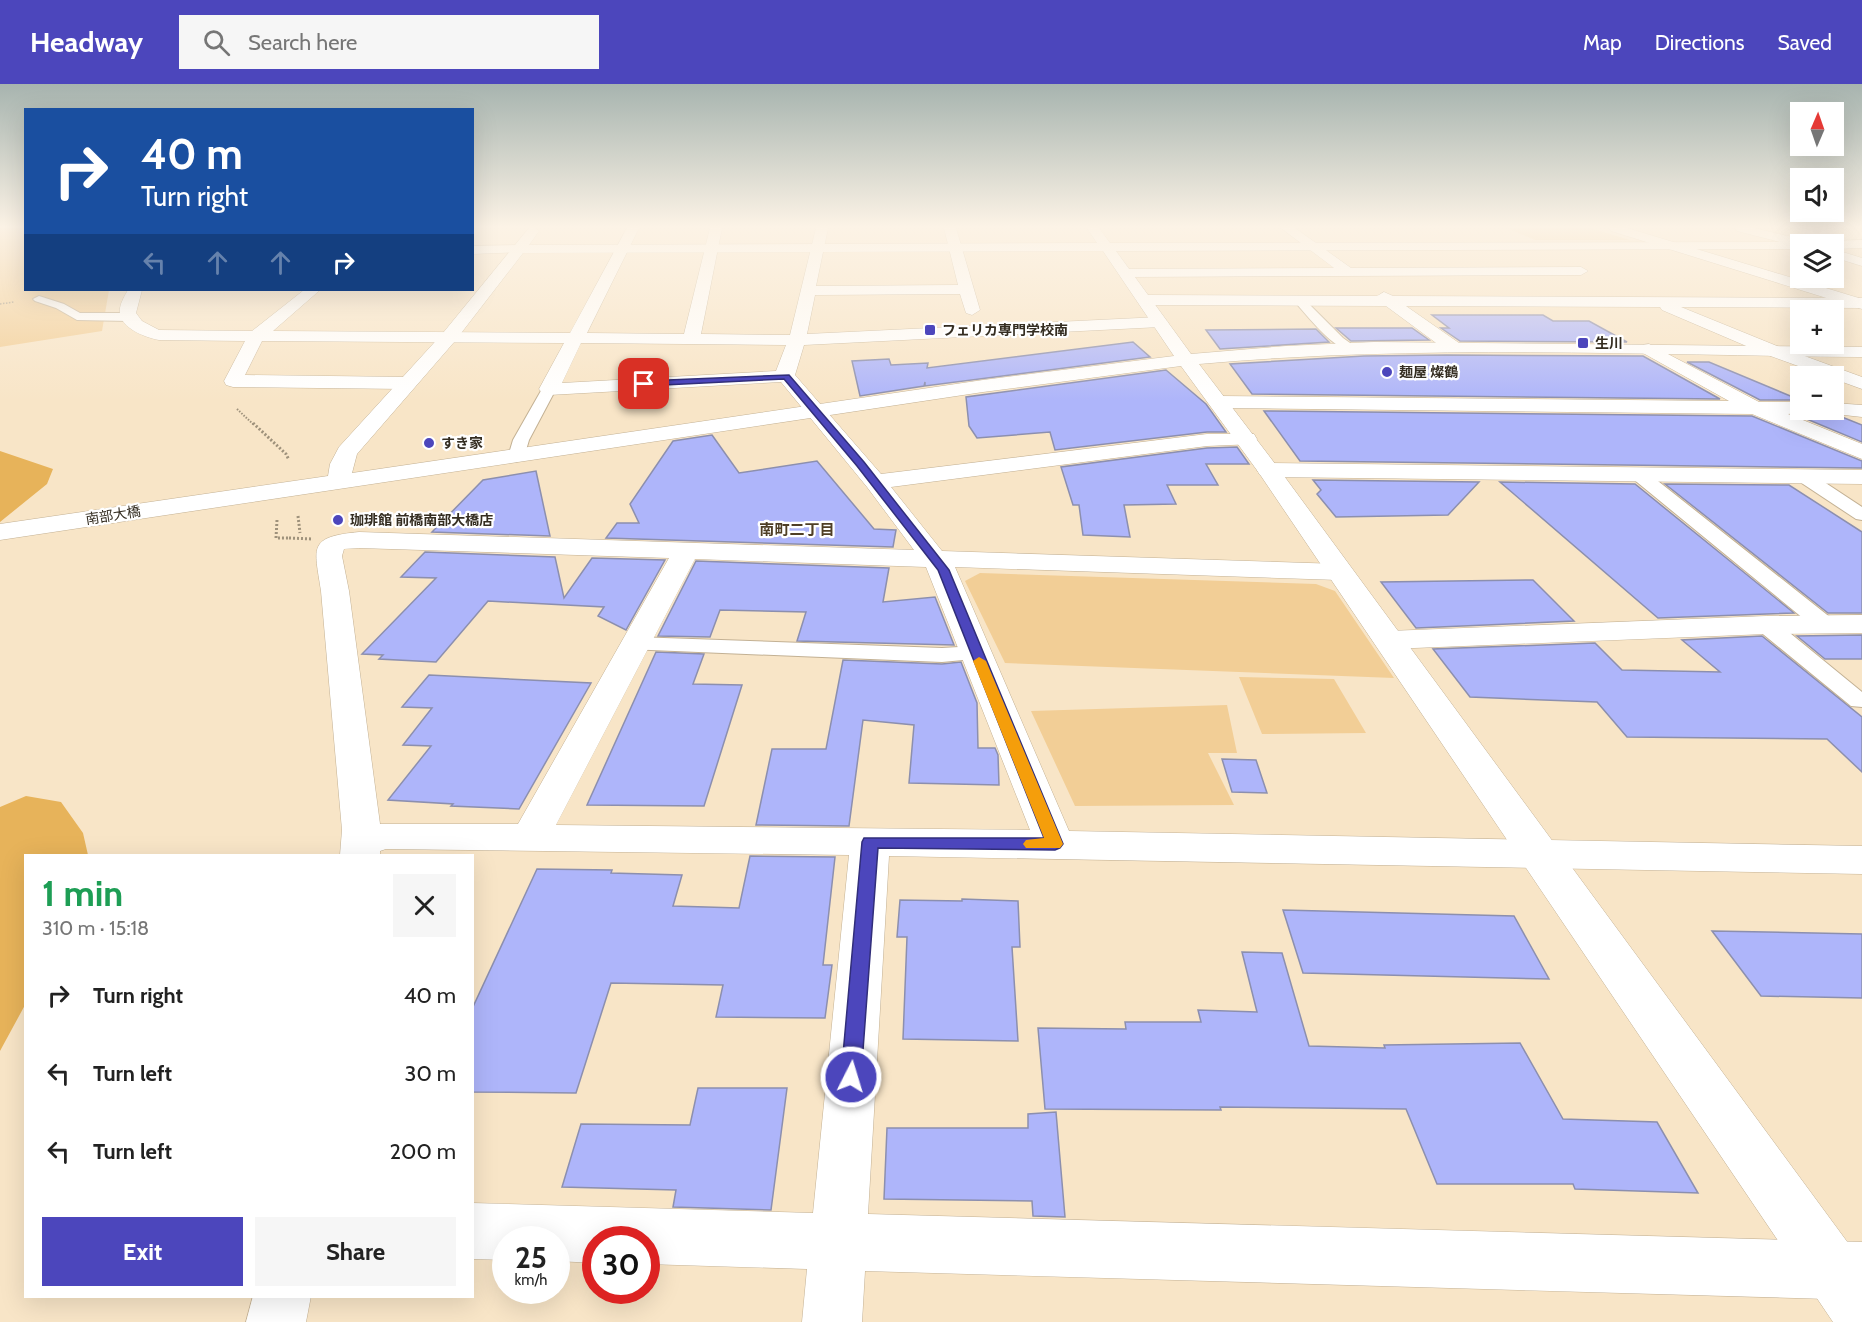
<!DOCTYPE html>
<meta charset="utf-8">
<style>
body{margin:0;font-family:Cabin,"Noto Sans JP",sans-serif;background:#f6f6f6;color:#222;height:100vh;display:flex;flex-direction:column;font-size:22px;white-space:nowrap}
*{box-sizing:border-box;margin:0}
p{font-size:20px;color:#767676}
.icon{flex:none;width:33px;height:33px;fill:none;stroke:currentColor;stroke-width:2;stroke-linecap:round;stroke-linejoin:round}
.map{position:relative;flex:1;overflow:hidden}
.side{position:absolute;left:24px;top:770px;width:450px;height:444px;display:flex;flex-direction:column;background:#fff;border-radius:0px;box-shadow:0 6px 24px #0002}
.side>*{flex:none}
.hud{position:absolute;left:24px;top:24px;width:450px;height:183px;border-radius:0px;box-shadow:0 6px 24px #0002;background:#1a4fa0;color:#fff;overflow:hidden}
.needle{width:39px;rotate:2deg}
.fabs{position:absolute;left:1790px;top:18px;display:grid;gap:12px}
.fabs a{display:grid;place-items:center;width:54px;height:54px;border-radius:0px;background:#fff;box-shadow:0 6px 24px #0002;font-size:30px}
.speed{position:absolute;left:492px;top:1142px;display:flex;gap:12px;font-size:30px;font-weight:700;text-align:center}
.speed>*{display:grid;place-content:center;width:78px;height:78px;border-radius:50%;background:#fff;box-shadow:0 6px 24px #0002;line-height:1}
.speed small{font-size:15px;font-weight:400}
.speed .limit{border:9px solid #d22;background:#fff;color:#111}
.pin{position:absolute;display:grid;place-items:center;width:51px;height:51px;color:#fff;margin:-26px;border-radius:12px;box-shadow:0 3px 9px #0006}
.me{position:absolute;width:66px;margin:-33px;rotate:5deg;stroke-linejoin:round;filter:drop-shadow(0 0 4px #0008)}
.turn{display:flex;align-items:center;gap:21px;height:126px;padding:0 18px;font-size:27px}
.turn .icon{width:78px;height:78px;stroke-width:2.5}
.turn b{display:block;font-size:42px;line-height:51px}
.lanes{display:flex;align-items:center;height:57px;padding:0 18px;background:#0003;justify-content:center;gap:30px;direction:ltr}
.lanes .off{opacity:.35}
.round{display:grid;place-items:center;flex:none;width:63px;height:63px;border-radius:0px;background:#f6f6f6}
.headline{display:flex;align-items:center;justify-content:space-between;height:102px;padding:0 18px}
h1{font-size:36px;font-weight:800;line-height:45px;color:#1e9e55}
.action{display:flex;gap:12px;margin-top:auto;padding:12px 18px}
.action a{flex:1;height:69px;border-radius:0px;background:#4c46bc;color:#fff;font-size:24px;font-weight:800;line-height:69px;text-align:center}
.action a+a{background:#f6f6f6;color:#222}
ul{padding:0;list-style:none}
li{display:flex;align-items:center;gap:18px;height:78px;padding:0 18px}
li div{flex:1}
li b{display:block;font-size:22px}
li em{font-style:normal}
header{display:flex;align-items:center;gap:36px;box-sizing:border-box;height:84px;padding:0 30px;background:#4c46bc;color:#fff}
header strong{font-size:28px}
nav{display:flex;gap:33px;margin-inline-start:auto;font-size:21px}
.search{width:420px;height:54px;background:#f6f6f6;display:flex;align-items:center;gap:15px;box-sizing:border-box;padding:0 21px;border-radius:0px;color:#767676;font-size:22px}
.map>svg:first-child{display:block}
.green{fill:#f2ce96}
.water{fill:#e7b35a}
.building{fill:#aeb5fa;stroke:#8c8fae;stroke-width:1.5}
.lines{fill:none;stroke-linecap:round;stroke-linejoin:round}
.lane-casing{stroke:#c3b194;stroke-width:2}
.street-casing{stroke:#c3b194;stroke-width:1}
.secondary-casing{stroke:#c3b194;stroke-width:1}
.primary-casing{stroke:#c3b194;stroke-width:1}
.path-far2{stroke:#9e917b;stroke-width:1.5;stroke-dasharray:1.5 1.5;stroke-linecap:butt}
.path-far1{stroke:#9e917b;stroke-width:2;stroke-dasharray:1.5 1.5;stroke-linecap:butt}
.path{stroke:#9e917b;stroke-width:3;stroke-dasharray:2 2;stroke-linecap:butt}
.lane{fill:#fff;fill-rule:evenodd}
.street{fill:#fff;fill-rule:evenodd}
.secondary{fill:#fff;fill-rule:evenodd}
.primary{fill:#fff;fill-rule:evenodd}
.path-bridge{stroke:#9e917b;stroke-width:3;stroke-dasharray:2 2;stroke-linecap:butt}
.route{fill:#4c46bc;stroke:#312e7a;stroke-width:1.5}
.slow{fill:#f59e0b}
.poi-dot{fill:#4c46bc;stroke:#fff;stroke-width:2}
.labels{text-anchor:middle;stroke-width:4.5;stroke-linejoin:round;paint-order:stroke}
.far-poi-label{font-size:14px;font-weight:bold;fill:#342d21;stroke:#fff;text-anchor:start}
.far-street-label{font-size:14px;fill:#342d21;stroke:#fff}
.far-neighbourhood-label{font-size:15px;font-weight:bold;fill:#4f3f26;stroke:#fff}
</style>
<header>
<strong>Headway</strong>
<div class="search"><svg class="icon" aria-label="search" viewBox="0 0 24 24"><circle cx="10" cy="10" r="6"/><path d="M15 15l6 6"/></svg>Search here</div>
<nav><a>Map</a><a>Directions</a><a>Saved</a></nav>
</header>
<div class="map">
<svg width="1862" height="1238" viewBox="0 0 1862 1238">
<rect width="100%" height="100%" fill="#f8e5c7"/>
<!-- green -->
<path class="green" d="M0,144h25l1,62h83l-7,41 -102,16z
M1507,144h83l40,12h-95z
M980,489l336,11 19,7 59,87 -389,-15 -40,-82z
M1239,593l95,2 32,54 -104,1z
M1227,621l10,48h-29l26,52 -159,1 -44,-95z"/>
<!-- water -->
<path class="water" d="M0,367l53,18 -6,15 -47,38z
M26,712l35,6 22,31 5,22h-62l-1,150 -25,46v-244z"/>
<!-- building -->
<path class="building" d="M1432,231h111l10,6h36l38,21 -167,-1 -19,-13h8z
M1336,244h76l17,12 -78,1z
M1316,245l13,13 -109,7 -14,-19z
M1133,258l17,15 -225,29v-4l-1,4 -64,10 -8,-35 37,-2 2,6 37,-2 -1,5z
M1447,271l196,1 77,43 -468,-5 -22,-30 134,-8z
M1687,278h22l91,38h-40z
M1166,286l40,34 20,28h-19l-152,18 -5,-18 -73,6 -8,-12 -3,-29z
M1811,326h10l5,5 16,2 20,8v17l-65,-27 10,-1z
M1264,327l488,5 110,45v7l-562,-7z
M712,351l27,38 78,-12 57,68 22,1 -3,17 -287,-9 11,-15h22l-9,-19 43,-63z
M1237,363l12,17h-43l12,21h-51l9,19 -52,1 6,32 -47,-2 -4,-30h-6l-12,-38 146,-19z
M536,387l14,65 -118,-4 51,-52z
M1313,396l166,2 -31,33 -112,2 -19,-23 4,-4z
M1500,398l135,2 159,129 -136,5z
M1665,400l124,1 73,47v81h-34z
M425,468l130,5 9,41 28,-40 73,2 -39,70 -28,-14 6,-9 -116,-6 -52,61 -57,-3 4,-4 -21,-1 74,-76 -35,-1z
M696,477l193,7 -6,34 52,-5 19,48 -157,-4 9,-29 -86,-2 -10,27 -52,-1z
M1533,496l41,41 -158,7 -35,-46z
M1862,551v24h-37l-28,-23z
M1762,552l100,81v55l-35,-33 -200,-2 -30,-35 -127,-5 -37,-48 162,-6 27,27 98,2 -38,-32z
M656,568l48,2 -11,30 49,1 -38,121 -117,-1z
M843,576l99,4 19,-2 16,41 1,45h17l3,7 1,30 -90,-2 5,-58 -51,-5 -14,106 -93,-1 16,-76h54z
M429,591l162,8 -72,126 -68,-3 2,-2 -65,-4 43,-54 -28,-1 29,-37 -30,-1z
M1222,675l34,1 11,33 -35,-1z
M750,772l85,1 -12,108h9l-7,53 -109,-1 7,-32 -112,-2 -35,110 -104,-1v-83l65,-140 75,1 -1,3 71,2 -9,31 66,2z
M962,815l56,2 2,46h-8l6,94 -115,-2 4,-102h-10l3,-37 62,1z
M1283,826l231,6 35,63 -246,-6z
M1712,847l150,3v64l-101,-2z
M1242,868l40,1 27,93 76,2 -1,-3 136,-2 43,76 94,3 41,71 -123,-4 -2,-5h-136l-31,-75 -186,-2 1,3 -176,-1 -7,-81 88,1 -1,-7h76l-3,-12 59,2z
M698,1004h89l-16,122 -98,-3 3,-17 -114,-3 19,-63 109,1z
M1056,1028l9,105 -32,-1 -1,-15 -148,-2 3,-71h141v-14z"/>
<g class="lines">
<defs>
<path id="lane" d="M39,212l25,8 16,9h49l6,4 -6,4 -52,-1 -21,-12 -21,-7 -2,-2z
M1299,213l4,1 40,40 14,10 -1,3c-19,4 -49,-36 -61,-49l-2,-2z
M549,301l7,4 -27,51 -5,17 -8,5 -6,-2 -2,-3 5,-17 29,-51z
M1638,385l6,1 187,148 3,5 -3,5 -8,1 -8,-1 -183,-150 -2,-4 2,-4z
M1803,387l6,1 53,35v13l-6,-1 -59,-39 -2,-4z
M1766,535l8,1 88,72v15l-11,-1 -93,-76 -3,-5 3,-5z
M635,553l307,11 34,-2 8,2 3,5 -3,5 -42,4 -315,-13 -3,-5 3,-5z"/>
<path id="street" d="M627,144h12l-52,105 97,1 26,-106h12l-21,106 89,1 26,-107h12l-12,58 142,-1 -14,-57h12l24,82 -8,5 -6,-2 -6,-19 -145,1 -8,39 353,-17 8,5 -8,5 -356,18 -9,30 86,99 326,-40h47l3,5 -3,5 -47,2 -316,41 51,64 397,13 10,2 4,6 -4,6 -10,2 -384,-13 114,264 793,15v28l-973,-18 -21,358 994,28v58l-997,-29 -3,51h-60l5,-53 -161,-5v-25h-50v24l-40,-2v-22h-50v21l-34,-1v-56l341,10 36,-358 -463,-6 -6,2v4h-40l2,-25 -21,-239c-7,-45 -13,-54 38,-59l555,18 -47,-63 -86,-105 -232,13 -7,-2 -3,-4 25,-46 -302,-2 -17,34 161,2 7,2 3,4 -3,4 -7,2 -173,-2 -7,-2 -2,-4 21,-40 -86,-1c-15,-3 -42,-13 -39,-32 1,-6 5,-13 8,-18h14l-6,23 6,8 17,9 93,1 52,-41h16l-47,41 297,2zM581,259l205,2 -10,26 -214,12zM359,464l310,10 -151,266h-138l-31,-233 -7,-35 2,-7zM695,475l231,8 104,263 -474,-5z
M1281,144h14l56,40 230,-1 7,4 -7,4 -456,2 -7,-4 7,-4 209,-1z
M1735,144h19l54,13 2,3h-10v3l-63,-16z
M519,161l5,1 2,3 -2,3 -52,2v-8z
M1833,165l29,9v8l-29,-9z
M1384,208l9,4 469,2v10l-181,-1 96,39 85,31v12l-97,-35 -103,-44 -2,-3 -254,-1 53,37 3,4 -3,4h-12l-61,-45 -241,-1 -8,-5 8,-5 232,1z
M1649,260l110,58h41v8h9l-2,2 -19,2 74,30v15l-110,-45 -533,-6 -7,-2 -3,-4 3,-4 7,-2 510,5 -86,-48 -3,-4 3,-4z
M1833,319l29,2v12l-36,-4 -3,-3h10z
M1268,379l594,7v14l-594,-7 -8,-2 -3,-5 3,-5z
M1862,531v18l-96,1 -377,15 -11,-3 -4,-6 4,-6 11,-3 377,-15z
M253,1212h58l-5,26h-60z"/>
<path id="secondary" d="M529,144h5l5,3 -10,14 568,-2 -10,-15h12l11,15 695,-1 1,2h-6v5l-684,2 75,103 95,-8 88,-4 488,5v10c-221,-2 -443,-13 -663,7l77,101 586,797v60h-29l-574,-849 -78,-107 -198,26 -983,148v-16l328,-48 2,-12 9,-17 104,-114zM1103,167l71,105 -191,24 -631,93 5,-19 98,-113 68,-88z
M1862,156v8l-29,1v-5h-6l6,-3z"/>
<path id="primary" d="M1609,144h18l235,71v10l-251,-78z"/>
</defs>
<!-- lane casing -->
<use href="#lane" class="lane-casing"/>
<!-- street casing -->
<use href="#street" class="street-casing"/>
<!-- secondary casing -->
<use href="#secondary" class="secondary-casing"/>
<!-- primary casing -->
<use href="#primary" class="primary-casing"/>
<!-- path-far2 -->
<path class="path-far2" d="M0,220l14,-2"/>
<!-- path-far1 -->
<path class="path-far1" d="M237,325l17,16"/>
<!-- path -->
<path class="path" d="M253,339l33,31 3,6
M298,432l2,17
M277,436l-1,18h13"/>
<!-- lane -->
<use href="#lane" class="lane"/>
<!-- street -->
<use href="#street" class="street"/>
<!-- secondary -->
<use href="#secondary" class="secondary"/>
<!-- primary -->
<use href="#primary" class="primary"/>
<!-- path-bridge -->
<path class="path-bridge" d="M289,454l24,1"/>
</g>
<!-- sky -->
<linearGradient id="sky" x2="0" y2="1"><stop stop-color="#a7b4af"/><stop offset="0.45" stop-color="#fcf3e6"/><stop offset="1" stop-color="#fcf3e6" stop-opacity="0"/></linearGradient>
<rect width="1862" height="317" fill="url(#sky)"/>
<!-- route -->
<path class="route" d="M789,291l75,87 85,108 114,274 -3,4 -5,2 -177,-2 -17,229 -3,6 -7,3 -7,-3 -3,-6 21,-235 2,-4h180l-106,-268 -81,-104 -73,-87 -140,7 -4,-2 4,-3z"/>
<!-- slow -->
<path class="slow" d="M979,573l7,4 77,183 -3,4h-34l-3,-4 3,-4 18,-2 -71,-177z"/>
<!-- markers -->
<g class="poi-dot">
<rect x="924" y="240" width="12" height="12" rx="3"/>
<rect x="1577" y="253" width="12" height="12" rx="3"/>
<circle cx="1387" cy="288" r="6"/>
<circle cx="429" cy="359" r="6"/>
<circle cx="338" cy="436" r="6"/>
</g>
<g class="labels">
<!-- far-poi labels -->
<g class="far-poi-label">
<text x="942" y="251">フェリカ専門学校南</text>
<text x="1595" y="264">生川</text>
<text x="1399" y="293">麺屋 燦鶴</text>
<text x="441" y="364">すき家</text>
<text x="350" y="441">珈琲館 前橋南部大橋店</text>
</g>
<!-- far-street labels -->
<g class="far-street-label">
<text transform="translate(113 431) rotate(-9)" y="5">南部大橋</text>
</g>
<!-- far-neighbourhood labels -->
<g class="far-neighbourhood-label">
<text x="797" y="451">南町二丁目</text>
</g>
</g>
</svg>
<div class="fabs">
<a><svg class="needle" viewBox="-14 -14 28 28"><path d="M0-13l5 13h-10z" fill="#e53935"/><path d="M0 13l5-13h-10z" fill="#767676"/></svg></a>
<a><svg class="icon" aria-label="sound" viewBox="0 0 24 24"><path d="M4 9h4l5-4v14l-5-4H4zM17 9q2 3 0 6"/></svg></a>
<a><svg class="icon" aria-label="layers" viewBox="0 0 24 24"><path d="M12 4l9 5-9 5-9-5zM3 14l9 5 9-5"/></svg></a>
<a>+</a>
<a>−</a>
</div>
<div class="speed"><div>25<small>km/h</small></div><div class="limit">30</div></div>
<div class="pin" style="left:644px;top:300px;background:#d93025"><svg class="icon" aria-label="arrive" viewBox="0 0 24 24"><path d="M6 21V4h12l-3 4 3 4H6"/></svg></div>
<svg class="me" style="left:851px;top:993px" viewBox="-20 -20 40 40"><circle r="17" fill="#4c46bc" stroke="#fff" stroke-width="3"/><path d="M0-11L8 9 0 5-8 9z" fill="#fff"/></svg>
<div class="hud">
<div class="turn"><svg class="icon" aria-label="right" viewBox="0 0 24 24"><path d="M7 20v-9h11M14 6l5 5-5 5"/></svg><div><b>40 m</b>Turn right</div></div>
<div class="lanes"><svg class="icon off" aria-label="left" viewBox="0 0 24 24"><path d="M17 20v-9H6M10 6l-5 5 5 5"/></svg><svg class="icon off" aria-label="ahead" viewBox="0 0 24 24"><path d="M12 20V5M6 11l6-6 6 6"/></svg><svg class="icon off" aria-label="ahead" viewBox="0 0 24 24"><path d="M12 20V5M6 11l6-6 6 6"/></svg><svg class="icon" aria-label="right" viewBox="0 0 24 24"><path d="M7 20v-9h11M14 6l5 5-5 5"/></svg></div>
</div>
<section class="side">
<div class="headline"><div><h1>1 min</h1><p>310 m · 15:18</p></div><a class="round"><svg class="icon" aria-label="close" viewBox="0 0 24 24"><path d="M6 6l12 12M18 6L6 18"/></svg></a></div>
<ul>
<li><svg class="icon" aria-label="right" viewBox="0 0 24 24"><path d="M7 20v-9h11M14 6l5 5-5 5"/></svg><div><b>Turn right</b></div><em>40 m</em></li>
<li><svg class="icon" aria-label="left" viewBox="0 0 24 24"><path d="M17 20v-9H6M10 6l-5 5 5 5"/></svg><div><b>Turn left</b></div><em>30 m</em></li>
<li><svg class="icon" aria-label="left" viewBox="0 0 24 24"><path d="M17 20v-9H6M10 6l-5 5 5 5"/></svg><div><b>Turn left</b></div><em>200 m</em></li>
</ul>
<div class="action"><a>Exit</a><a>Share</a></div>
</section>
</div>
